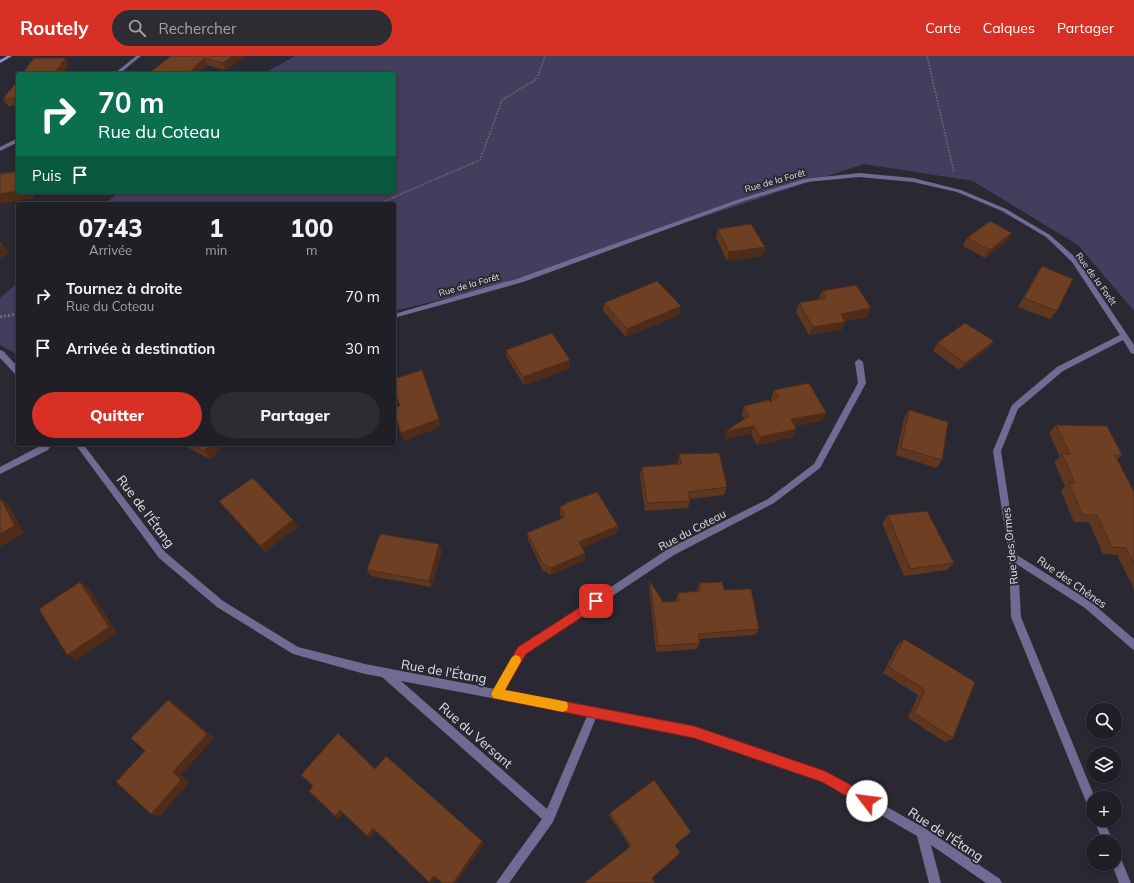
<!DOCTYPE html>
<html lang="fr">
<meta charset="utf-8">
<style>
body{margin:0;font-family:Mulish,sans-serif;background:#2d2c32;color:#f1f3f6;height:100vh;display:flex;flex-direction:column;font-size:15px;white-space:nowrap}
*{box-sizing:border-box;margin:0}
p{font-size:13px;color:#a2a2a7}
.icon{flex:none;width:22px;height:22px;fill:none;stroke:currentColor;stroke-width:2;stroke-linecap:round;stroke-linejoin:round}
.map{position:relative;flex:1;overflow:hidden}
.drawer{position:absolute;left:16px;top:146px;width:380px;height:244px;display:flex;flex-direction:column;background:#201f26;border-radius:4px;box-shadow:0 2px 6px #0003,0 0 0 1px #3d3d43}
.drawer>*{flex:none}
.top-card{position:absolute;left:16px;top:16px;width:380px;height:122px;border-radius:4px;box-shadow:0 2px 6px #0003,0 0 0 1px #3d3d43;background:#0b6e4f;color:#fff;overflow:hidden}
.fabs{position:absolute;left:1086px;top:647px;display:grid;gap:8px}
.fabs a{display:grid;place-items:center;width:36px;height:36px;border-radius:50%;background:#201f26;box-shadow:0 2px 6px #0003,0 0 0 1px #3d3d43;font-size:20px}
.pin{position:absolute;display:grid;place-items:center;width:34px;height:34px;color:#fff;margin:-17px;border-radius:8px;box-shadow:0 2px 6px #0006}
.me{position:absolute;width:44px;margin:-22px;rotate:300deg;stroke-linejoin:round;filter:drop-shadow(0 0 3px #0008)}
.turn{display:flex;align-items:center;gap:14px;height:84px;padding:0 16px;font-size:18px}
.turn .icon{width:52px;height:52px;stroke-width:2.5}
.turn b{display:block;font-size:28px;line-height:34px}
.then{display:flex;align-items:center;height:38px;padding:0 16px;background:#0003;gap:8px;font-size:15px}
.eta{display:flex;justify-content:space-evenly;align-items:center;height:68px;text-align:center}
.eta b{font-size:24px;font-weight:800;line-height:28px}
.cta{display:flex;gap:8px;margin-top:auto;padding:8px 16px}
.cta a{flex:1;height:46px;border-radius:24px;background:#d93025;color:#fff;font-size:16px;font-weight:800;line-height:46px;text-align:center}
.cta a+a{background:#2d2c32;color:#f1f3f6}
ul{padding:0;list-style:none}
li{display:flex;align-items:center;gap:12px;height:52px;padding:0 16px}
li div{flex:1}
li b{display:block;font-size:15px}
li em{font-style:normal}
header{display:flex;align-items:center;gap:24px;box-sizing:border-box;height:56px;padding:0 20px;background:#d93025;color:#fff}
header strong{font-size:19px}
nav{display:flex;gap:22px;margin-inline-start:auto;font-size:14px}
.search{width:280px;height:36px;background:#2d2c32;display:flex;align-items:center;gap:10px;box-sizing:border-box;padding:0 14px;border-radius:22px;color:#a2a2a7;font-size:15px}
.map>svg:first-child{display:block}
.green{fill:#423e5d}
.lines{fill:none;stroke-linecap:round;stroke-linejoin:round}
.path-far1{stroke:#72717a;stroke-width:1.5;stroke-dasharray:1.5 1.5;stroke-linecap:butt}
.path{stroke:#72717a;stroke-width:2.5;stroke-dasharray:2 2;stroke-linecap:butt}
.minor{fill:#706b93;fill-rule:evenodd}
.secondary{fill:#9790d0;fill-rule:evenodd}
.wall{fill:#5f361f}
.shaded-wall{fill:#4e2c19}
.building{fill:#6f3f24;stroke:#4e2c19}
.route{fill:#d93025;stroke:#8d1f18}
.slow{fill:#f59e0b}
.labels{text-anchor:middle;stroke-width:4;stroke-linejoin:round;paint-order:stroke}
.far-street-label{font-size:9px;fill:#e0dfe7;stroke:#2a2933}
.street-label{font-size:11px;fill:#e0dfe7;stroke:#2a2933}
.near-street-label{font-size:13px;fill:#e0dfe7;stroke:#2a2933}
</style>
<header>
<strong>Routely</strong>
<div class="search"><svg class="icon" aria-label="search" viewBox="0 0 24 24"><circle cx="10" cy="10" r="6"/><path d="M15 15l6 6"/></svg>Rechercher</div>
<nav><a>Carte</a><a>Calques</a><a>Partager</a></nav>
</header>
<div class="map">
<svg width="1134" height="827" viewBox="0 0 1134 827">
<rect width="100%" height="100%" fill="#2a2933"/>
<!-- green -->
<path class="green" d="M295,0h839v255l-56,-66 -105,-64 -109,-17 -383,126 -87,21v-107h-289l14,-12h275v-118h-131z
M18,226v73l-18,-10v-47z"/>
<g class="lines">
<!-- path-far1 -->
<path class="path-far1" d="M927,0l27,116
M378,148l102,-44 22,-60 35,-21 8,-23"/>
<!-- path -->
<path class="path" d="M0,261l18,-3"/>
<!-- minor -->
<path class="minor" d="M136,0h5l-22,18h-5z
M18,82v4l-18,9v-4z
M859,117l54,5 48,12 45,19 44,26 26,23 58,87v9l-3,-1 -8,-13 -60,31 -45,38 -17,42 16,104 74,47 43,37v11l-3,-2 -46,-40 -67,-43 3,52 74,181h-2v12l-4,-1 -78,-192 -2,-60 -16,-106 19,-46 45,-38 63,-32 -48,-73 -26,-25 -44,-26 -45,-19 -44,-10 -54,-5 -52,5 -66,20 -218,80 -129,36v-4l125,-36 218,-78 67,-21z
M0,294l3,1 15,16v8l-3,-1 -15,-16z
M859,303l4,3 3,21 -46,85 -46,35 -100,52 -149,99 -21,37 191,36 130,45 101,57 74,50 2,4h-16l-55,-38 10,38h-12l-12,-47 -95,-55 -127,-44 -99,-19 -43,104 -44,61h-13l46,-64 -160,-142 -17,-3 -72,-20 -76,-47 -58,-49 -84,-114h8l82,108 58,49 75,46 67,17 130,25 24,-41 149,-99 100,-50 46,-35 44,-81 -3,-21zM401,625l186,35 -40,93z
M44,388h8l-4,6 -48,24v-7z
M1094,764h10l9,22h-10z
M1115,797l4,1 12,29h-12l-7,-19h3z"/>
<!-- secondary -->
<path class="secondary" d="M7,0h5l-12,7v-3z"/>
</g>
<!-- wall -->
<path class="wall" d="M171,0h75l-21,14z
M18,24v25l-10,1 -5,-7z
M718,173l47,18 -3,9 -35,5 -11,-23z
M967,182l40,3 -22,17 -22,-12z
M1042,210l15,45 -7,8 -32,-12 18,-32z
M822,235l49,17 -4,9 -22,4 -4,9 -32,5 -13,-23 3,-9 19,-3z
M604,247l75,12 -53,22 -23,-26z
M994,285l-6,8 -29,21 -26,-19 4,-8z
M506,294l63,19 -45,16 -17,-27z
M774,334l52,23 -4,8 -27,5 1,3 -3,8 -36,8 -6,-11 -27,5 2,-8 18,-12 -2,-5 2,-8 26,-4 2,-2 -1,-2z
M909,354l33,50 -6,8 -40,-13 8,-37z
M1056,369l66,30 -5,4 17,33v97l-17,-34 -14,-1 -14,-32h-15l-13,-31 4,-5 -11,-24 6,-5 -11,-24z
M181,388h44l-15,15z
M679,398l48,33 -3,8 -35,4 1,2 -2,7 -43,3 -5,-36 2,-8 36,-3v-2z
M219,445l79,26 -33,25 -40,-44z
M566,447l52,23 -1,7 -35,15 3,5v7l-34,15 -8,-4 -15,-31 -1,-7 35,-15 -2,-4v-7l6,-2z
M888,459l66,48 -7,7 -43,6 -22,-53z
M442,495l-11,36 -60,-11 -4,-6z
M650,525l13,21h14l-1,-3 2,-6 19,-2v-1l2,-7 25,7 35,39 -4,6 -56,4 1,4 -3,6 -41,3 -7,-65z
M904,583l49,99 -8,4 -37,-24 10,-23 -35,-22 15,-29z
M610,757l65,32 -23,33 3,5h-70l45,-36 -21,-32z"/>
<!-- shaded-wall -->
<path class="shaded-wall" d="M233,0h13l-21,14 -2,-7z
M66,2l3,6 -6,10h-9z
M204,2l3,7 -9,9h-10z
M18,135v1h15l1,6 -34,6v-10z
M1012,177l-5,8 -22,17 5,-8z
M3,189l7,9 -10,4v-12z
M765,191l-3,9 -35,5 2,-9z
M681,250l-2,9 -53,22 1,-8z
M871,252l-4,9 -30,5 4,-8z
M845,266l-4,8 -32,5 4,-8z
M994,285l-6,8 -29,21 6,-7z
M570,304l-1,9 -45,16 -1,-8z
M826,357l-4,8 -35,6 4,-8z
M439,363l2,8 -37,14 -3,-8z
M754,370l-3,8 -27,5 2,-8z
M796,373l-3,8 -36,8 3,-8z
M212,388h13l-15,15 -6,-8z
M1,443l9,7 14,27 -24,14z
M293,464l5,7 -33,25 -5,-6z
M618,470l-1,7 -38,16v-7z
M439,488l3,7 -11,36 -2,-6z
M585,497v7l-34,15v-7z
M80,526l9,6 28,45 -41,28 -9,-6z
M168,644l7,4 39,34 -33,37 8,8 -29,33 -9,-2 22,-42z
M340,754l4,3 -5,6 -4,-3z
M373,772l4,3 -6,7 -4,-2z
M482,785l2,3 -28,39h-3z
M434,820l3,2 -5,5 -3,-1z"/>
<!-- building -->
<path class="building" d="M171,0h62l-10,7 -19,-5 -16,16h-40z
M34,2h32l-12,16h-32z
M18,24v19h-15z
M18,115v20l-18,3v-20z
M990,165l22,12 -22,17 -23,-12z
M751,168l14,23 -36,5 -11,-23z
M0,186l3,3 -3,1z
M1042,210l31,13 -16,32 -33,-13z
M657,225l24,25 -54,23 -23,-26z
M856,229l15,23 -30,6 4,8 -32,5 -14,-24 27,-5 -4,-7z
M965,267l29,18 -29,22 -28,-20z
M552,277l18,27 -47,17 -17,-27z
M422,314l17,49 -38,14 -7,-21v-4l6,-2 -6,-17v-10z
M809,327l17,30 -35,6 5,10 -36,8 -6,-11 -28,5 23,-15 -5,-10 25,-6 1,2 7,-5 2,1 -5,-8z
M909,354l39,12 -6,38 -41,-12z
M1056,369l51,1 15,29h-7l19,37v71l-8,-15 -14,-1 -15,-32h-15l-13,-32h6l-13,-29h8z
M190,388h22l-8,7z
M719,397l8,34 -39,5 2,9 -43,2 -5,-36 39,-3 -2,-10z
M253,422l40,42 -33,26 -41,-45z
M597,436l21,34 -39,16 6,11 -34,15 -8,-4 -16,-31 38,-16 -5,-10 6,-3v-1z
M1,443l14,27 -15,8v-34z
M927,455l27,52 -44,6 -22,-54z
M380,478l59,10 -10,37 -62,-11z
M650,525l13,21 16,-1 -1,-8 22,-2 -1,-8 23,-1 2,8 27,-1 8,40 -61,5 2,9 -42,3z
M80,526l29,45 -42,28 -28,-46z
M904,583l71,43 -22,56 -39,-25 11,-23 -36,-23z
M168,644l39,34 -34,38 8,8 -30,34 -35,-32 29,-31 -14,-13z
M338,677l37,36 11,-13 96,85 -29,42h-11l-8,-7 -5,6 -56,-54 -6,8 -27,-26 -5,6 -26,-25 4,-5 -12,-11z
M654,724l37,52 -16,13 5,8 -28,25 3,5h-70v-1l46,-36 -21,-33z"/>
<!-- route -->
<path class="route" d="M596,541l4,1 2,3 -2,4 -74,49 -21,36 189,36 131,45 46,25 2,5 -2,4 -4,2 -5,-2 -40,-23 -128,-44 -201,-40 -2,-4 2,-4 25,-43z"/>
<!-- slow -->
<path class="slow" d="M516,599l4,2 1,4 -16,29 58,11 4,1 1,4 -1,4 -4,2 -70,-14 -2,-4 2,-4 19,-33z"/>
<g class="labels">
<!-- far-street labels -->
<g class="far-street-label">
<text transform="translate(775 125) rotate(-16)" y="3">Rue de la Forêt</text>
<text transform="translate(1096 223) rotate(54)" y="3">Rue de la Forêt</text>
<text transform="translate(469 229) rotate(-16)" y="3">Rue de la Forêt</text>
</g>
<!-- street labels -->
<g class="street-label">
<text transform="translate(692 474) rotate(-28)" y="4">Rue du Coteau</text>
<text transform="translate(1010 490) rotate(-96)" y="4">Rue des Ormes</text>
<text transform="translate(1072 526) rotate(35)" y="4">Rue des Chênes</text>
</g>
<!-- near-street labels -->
<g class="near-street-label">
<text transform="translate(146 455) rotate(53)" y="5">Rue de l'Étang</text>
<text transform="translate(444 615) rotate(10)" y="5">Rue de l'Étang</text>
<text transform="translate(476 679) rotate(41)" y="5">Rue du Versant</text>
<text transform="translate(946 778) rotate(33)" y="5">Rue de l'Étang</text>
</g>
</g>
</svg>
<div class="fabs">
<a><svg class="icon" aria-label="search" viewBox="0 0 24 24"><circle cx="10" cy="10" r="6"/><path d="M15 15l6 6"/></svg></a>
<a><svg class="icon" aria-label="layers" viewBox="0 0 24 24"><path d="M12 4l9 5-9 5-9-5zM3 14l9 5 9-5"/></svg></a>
<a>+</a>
<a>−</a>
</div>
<div class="pin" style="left:596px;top:545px;background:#d93025"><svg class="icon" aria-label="arrive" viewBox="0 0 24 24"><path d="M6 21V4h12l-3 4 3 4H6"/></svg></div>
<svg class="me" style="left:867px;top:745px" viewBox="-20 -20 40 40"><circle r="19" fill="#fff"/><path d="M0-13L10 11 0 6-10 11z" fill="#d93025"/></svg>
<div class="top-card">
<div class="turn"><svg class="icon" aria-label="right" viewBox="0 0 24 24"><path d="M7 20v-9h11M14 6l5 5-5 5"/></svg><div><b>70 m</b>Rue du Coteau</div></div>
<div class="then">Puis<svg class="icon" aria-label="arrive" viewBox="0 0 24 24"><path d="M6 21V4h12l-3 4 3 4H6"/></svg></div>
</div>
<section class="drawer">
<div class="eta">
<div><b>07:43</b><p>Arrivée</p></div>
<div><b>1</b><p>min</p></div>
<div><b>100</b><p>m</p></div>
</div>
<ul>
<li><svg class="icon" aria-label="right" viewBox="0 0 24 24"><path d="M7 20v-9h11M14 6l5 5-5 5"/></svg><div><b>Tournez à droite</b><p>Rue du Coteau</p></div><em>70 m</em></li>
<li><svg class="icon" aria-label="arrive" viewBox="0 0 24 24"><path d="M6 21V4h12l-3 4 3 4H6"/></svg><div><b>Arrivée à destination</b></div><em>30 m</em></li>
</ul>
<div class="cta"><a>Quitter</a><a>Partager</a></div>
</section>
</div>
